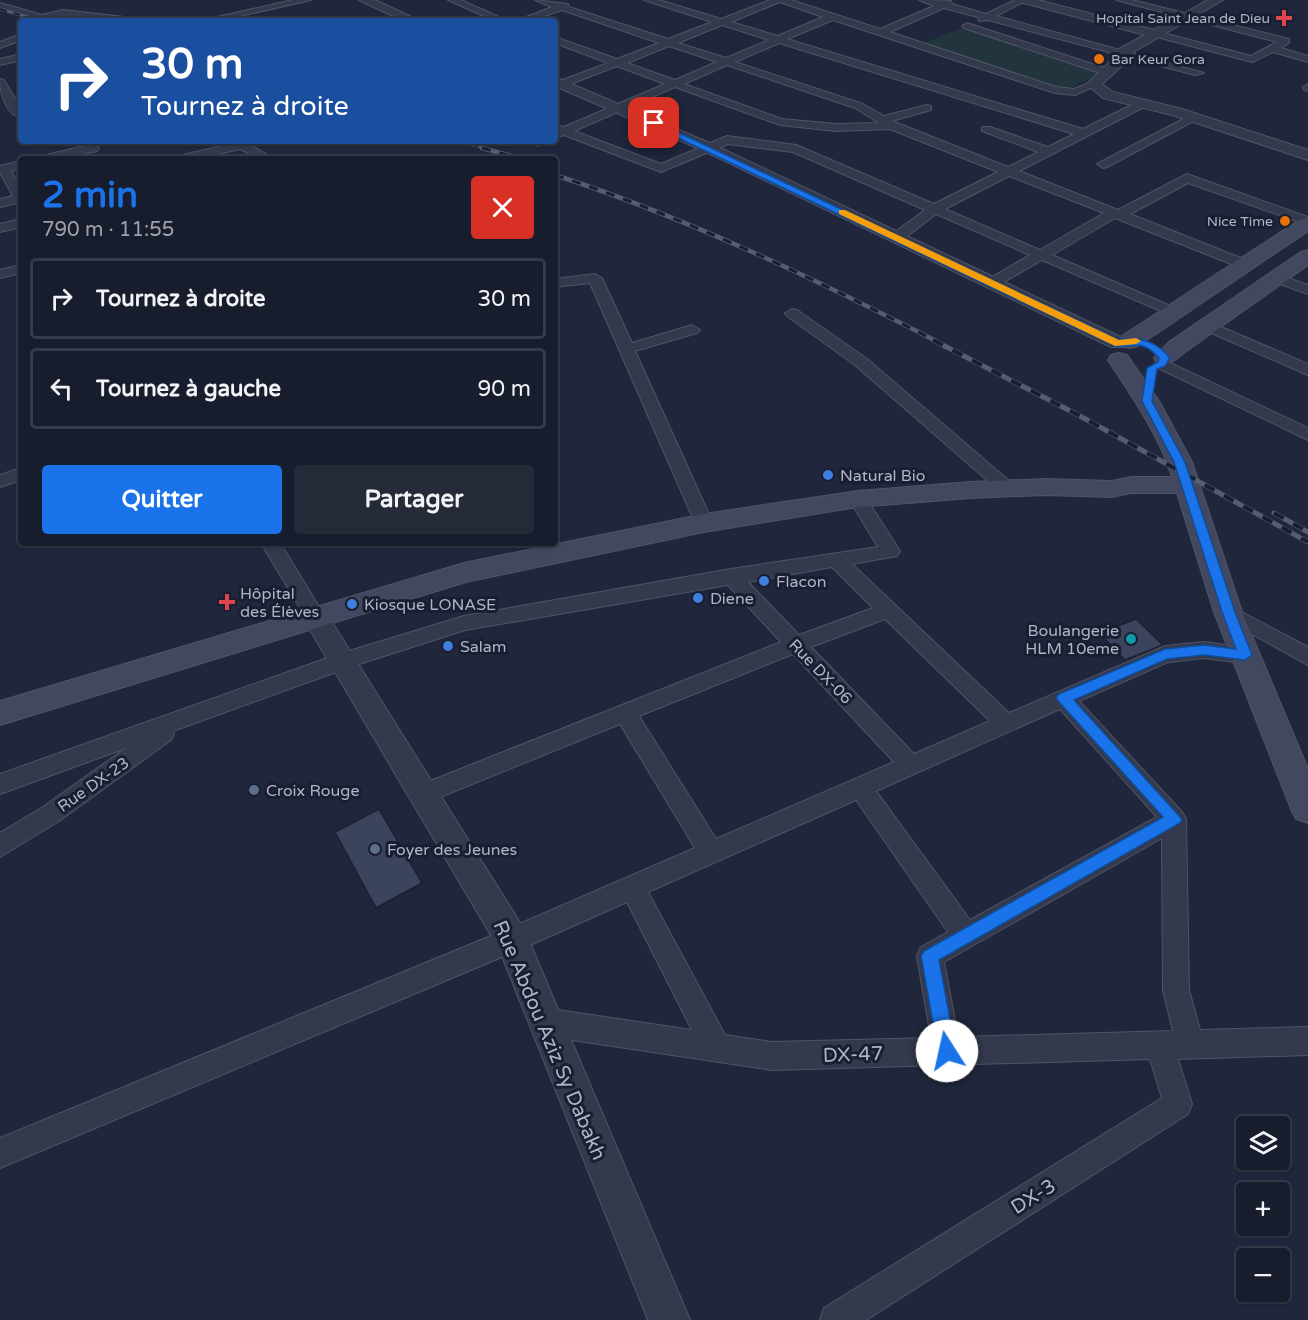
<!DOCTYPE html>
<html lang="fr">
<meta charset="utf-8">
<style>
body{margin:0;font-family:"Varela Round",sans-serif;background:#252a39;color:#f1f3f6;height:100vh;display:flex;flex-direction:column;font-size:22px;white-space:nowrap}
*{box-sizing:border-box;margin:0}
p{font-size:20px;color:#9fa2aa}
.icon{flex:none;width:33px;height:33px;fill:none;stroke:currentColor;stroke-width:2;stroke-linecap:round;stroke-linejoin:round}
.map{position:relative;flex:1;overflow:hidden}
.drawer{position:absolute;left:18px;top:156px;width:540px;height:390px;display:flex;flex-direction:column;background:#181d2d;border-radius:6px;box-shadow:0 2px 4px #0004,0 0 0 2px #363b49}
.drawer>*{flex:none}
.guide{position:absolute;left:18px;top:18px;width:540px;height:126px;border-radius:6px;box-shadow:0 2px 4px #0004,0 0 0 2px #363b49;background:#1a4fa0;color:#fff;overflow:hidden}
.controls{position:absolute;left:1236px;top:1116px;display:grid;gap:12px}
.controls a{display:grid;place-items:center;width:54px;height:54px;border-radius:6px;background:#181d2d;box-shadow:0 2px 4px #0004,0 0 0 2px #363b49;font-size:30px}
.pin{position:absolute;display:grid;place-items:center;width:51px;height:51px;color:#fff;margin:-26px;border-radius:12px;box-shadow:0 3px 9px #0006}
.me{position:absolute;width:66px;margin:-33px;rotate:350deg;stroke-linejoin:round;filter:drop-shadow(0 0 4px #0008)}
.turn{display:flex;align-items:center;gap:21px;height:126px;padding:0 24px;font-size:27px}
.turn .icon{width:78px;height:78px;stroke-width:2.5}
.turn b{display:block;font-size:42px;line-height:51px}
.round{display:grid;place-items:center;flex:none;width:63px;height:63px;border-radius:6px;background:#252a39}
.summary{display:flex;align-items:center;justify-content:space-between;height:102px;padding:0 24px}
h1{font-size:36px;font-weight:800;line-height:45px;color:#1a73e8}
.button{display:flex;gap:12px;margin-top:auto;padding:12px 24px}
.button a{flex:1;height:69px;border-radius:6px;background:#1a73e8;color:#fff;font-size:24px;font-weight:800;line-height:69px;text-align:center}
.button a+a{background:#252a39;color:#f1f3f6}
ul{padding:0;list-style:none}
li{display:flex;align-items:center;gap:18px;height:81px;margin:0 12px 9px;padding:0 12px;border:3px solid #363b49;border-radius:6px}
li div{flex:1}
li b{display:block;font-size:22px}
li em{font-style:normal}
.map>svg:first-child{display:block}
.green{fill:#22353d}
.building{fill:#3c435c;stroke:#1b2133;stroke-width:1.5}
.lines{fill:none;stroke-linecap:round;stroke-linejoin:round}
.minor-casing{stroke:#4f5467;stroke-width:2}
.tertiary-casing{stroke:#4f5467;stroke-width:2}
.secondary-casing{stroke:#4f5467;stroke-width:2}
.minor{fill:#343a4c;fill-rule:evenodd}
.tertiary{fill:#343a4c;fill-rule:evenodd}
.secondary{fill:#42485f;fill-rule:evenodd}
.rail-far2-casing{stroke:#555d73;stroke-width:3}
.rail-far1-casing{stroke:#555d73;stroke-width:4.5}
.rail-casing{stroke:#555d73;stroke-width:5}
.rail-far2{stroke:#191f31;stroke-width:2;stroke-dasharray:7;stroke-linecap:butt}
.rail-far1{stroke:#191f31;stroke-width:3;stroke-dasharray:9;stroke-linecap:butt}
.rail{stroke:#191f31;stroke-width:4;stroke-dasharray:11;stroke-linecap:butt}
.route{fill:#1a73e8;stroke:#114b97;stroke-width:1.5}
.slow{fill:#f59e0b}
.health-dot{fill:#e0444e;stroke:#191f31;stroke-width:2}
.food-dot{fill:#e8710a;stroke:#191f31;stroke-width:2}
.shop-dot{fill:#3f7fe0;stroke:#191f31;stroke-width:2}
.culture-dot{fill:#0f9aa8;stroke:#191f31;stroke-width:2}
.service-dot{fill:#5c6f8a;stroke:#191f31;stroke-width:2}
.labels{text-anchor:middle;stroke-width:6;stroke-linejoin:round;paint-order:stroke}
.far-poi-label{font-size:14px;fill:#afb4c8;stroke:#191f31;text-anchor:end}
.poi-label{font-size:16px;fill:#afb4c8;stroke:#191f31;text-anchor:start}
.street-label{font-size:16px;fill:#afb4c8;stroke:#191f31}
.near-street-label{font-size:20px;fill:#afb4c8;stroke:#191f31}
</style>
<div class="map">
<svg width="1308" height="1320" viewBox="0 0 1308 1320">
<rect width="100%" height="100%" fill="#20273c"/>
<!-- green -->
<path class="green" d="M962,28l141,45 -40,18 -142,-47z"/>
<!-- building -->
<path class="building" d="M1136,619l27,26 -38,15 -26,-27z
M379,809l43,74 -46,25 -41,-76z"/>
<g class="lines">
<defs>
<path id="minor" d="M293,0h18l-93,21h-19z
M448,0h13l47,21h-13z
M535,0l33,4 1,3 99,32 44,-17 -68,-22h15l62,19 49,-19h21l89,29 54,-23 -15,-6c11,0 22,0 32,1l1,3 34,10 29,-14h12l-31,16 208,57 -9,2 -207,-55 -9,1 -1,-4 -34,-9 -54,24 166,55 18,2 20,-8 5,3 -24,11 -20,-2 -222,-73 -46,19 296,90 55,-27h8v4l-127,65 99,39 69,-36 121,43v8l-120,-42 -58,31 121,48 2,3 -2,3h-10l-126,-50 -63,37 128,55 2,3 -7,4 -133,-57 -45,26h-10l-2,-3 2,-3 43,-25 -94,-41 -35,27h-10l-2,-3 2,-3 34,-25 -132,-58 -65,-8 -67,28 -97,-37 -9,3v-13l9,2 101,-43 -48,-18 -62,24v-7l53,-20 -53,-20v-6l62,22 42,-16 -97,-33 -32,11h-14l36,-14zM780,2l43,15 -45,19 -47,-14zM722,25l47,15 -43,18 -48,-15zM779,43l295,91 -26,13 -58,-20h-8v4l56,21 -30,15 -116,-46 39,-11v-4l-4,-1 -43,11 -21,-12 -128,-42zM669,46l48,16 -42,18 -48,-17zM727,65l128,43 24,15 -43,1 -54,-5 -98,-35zM675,87l105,38 56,6 54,-2 108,43 -64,32 -138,-59 -69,-9 -66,28 -87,-33zM1009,176l95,37 -64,37 -95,-41z
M1116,0h16l157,39v4l-8,5 27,8v6l-35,-10 -21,10 -99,-26v-4l3,-1 95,25 26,-14z
M0,3l42,12 21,-5 70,8 5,3h-30l-45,-5 -11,2 4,3h-15l-41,-12z
M967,23l144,47 1,2 -9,2 -139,-46 -2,-2z
M21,34v6l-21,8v-6z
M21,54v6l-21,5v-6z
M0,79l4,1 17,29v6l-4,1c-12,-5 -17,-25 -17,-37z
M1308,84v7l-4,-1 -1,-3z
M1193,114l6,3 -2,2 -90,48 -4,1 -6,-4z
M229,141h15l30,18h-15l-19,-10 -43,10h-21l2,-3 53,-12z
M533,141h13l-8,5 -4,-2z
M93,144l6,4 -2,3 -36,8h-21l2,-3z
M21,161v8l-10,2 10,17v14l-21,5v-8l13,-3 -13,-23v-7z
M21,219v8l-21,5v-8z
M21,265v8l-21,5v-8z
M595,274l7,4 30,65 60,-18 8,5 -3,3 -62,18 78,172 -2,4 -7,2 -7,-2 -2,-4 -105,-240 -35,4v-8z
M1277,274l31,11v9l-36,-13 -2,-3 2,-3z
M792,309l5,1 70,49 148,127 3,4 -3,4h-12l-148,-129 -68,-49 -2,-3z
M1207,321l101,43v11l-106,-46 -3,-3z
M1162,359l146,69v12l-152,-73 -2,-3z
M21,468v12l-21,7v-12z
M858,493l6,2 36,56 -3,5 -45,8 157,149 156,-67 39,-4 48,7 3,6 -3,6 -7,2 -41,-5 -36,4 -89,39 103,111 4,7 3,171 11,40 108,-3v28l-130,4 14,45 -4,10 -322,206h-46l4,-12 338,-210 -12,-39 -378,11 -227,-34 -10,-4 -4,-10 4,-10 10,-4 147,22 -65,-128 -106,47 -521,219v-30l503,-207 192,-83 -75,-124 -197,80 -8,-3 -4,-7 4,-7 366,-145 -53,-57 -263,45 -115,37 -177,64 1,3 -3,6 -112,81 -59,36v-24l43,-26 83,-59 -126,46v-20l336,-119 128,-39 267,-47 147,-22 -29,-48 3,-4zM832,567l41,41 -74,27 -51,-53zM885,619l105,102 -76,33 -103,-107zM793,654l101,108 -178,77 -77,-123zM1060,709l97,108 -187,103 -94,-129zM856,800l92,132 -27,15 -4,9 14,82 -159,4 -47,-7 -77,-143zM1162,838l1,152 10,41 -215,6 -14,-75z
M261,543h19l46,75 -3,5 -7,2 -7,-2z
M1228,605l80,42v18l-87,-48 -3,-5 3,-5z"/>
<path id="tertiary" d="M359,0h16l45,21h-16z
M1018,0h20l116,30 54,-30h15l-93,54 -4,8 -24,22 11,8 69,17 126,41v10l-136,-45 -69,-17 -16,-14 28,-27 4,-8 26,-14 -125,-33z
M555,77l157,67 413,195 3,4 -3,4h-14l-409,-197 -147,-64z
M316,609l9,2 199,318 166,391h-42l-149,-371 -196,-331 4,-7z"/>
<path id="secondary" d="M1308,217v14l-170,115 -8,2 -8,-2 -3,-5 3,-5 179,-117z
M1308,250v15l-123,87c-10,8 -15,14 -28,11l-3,-5 15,-16 132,-90z
M1119,353l8,2 32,46 33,61 50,150 66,157v54l-12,-4 -5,-10 -77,-197 -37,-119h-46l-19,4 -67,-2 -75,3 -112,9 -154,25 -238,50 -466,143v-24l464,-138 240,-49 154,-23 112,-9 75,-3 67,2 19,-4h41c-13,-42 -40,-81 -64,-117l3,-5z"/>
</defs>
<!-- minor casing -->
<use href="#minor" class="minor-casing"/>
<!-- tertiary casing -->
<use href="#tertiary" class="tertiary-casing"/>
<!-- secondary casing -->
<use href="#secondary" class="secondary-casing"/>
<!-- minor -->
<use href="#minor" class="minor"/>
<!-- tertiary -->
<use href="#tertiary" class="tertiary"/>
<!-- secondary -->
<use href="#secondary" class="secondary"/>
<defs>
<path id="rail-far2" d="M0,9l41,12
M458,141l30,8"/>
<path id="rail-far1" d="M482,148l40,11
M555,175c132,43 258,103 381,166"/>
<path id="rail" d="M933,340l147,76 228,126
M1274,513l34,19"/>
</defs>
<!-- rail-far2 casing -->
<use href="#rail-far2" class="rail-far2-casing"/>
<!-- rail-far1 casing -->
<use href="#rail-far1" class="rail-far1-casing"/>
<!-- rail casing -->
<use href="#rail" class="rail-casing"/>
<!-- rail-far2 -->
<use href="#rail-far2" class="rail-far2"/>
<!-- rail-far1 -->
<use href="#rail-far1" class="rail-far1"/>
<!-- rail -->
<use href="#rail" class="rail"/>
</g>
<!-- route -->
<path class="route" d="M654,121l465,219c21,-4 38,2 51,18l-5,8 -8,3 -5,32 33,61 50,150 17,43 -7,5 -41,-5 -37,4 -93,41 108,119 -2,4 -241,137 17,91 -2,7 -7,2 -6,-2 -3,-7 -17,-95 3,-5 239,-134 -104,-115 -3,-4 3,-4 106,-45 39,-4 32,4 -14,-37 -48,-150 -32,-61 5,-33 11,-6 1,-4c-18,-20 -23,-10 -44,-12l-464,-221z"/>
<!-- slow -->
<path class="slow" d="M839,210h6l274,130 17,-2 5,3 -5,3 -21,2 -276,-132z"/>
<!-- markers -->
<g class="health-dot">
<path d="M1281 9h6v6h6v6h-6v6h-6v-6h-6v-6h6z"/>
<path d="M224 593h6v6h6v6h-6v6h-6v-6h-6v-6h6z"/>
</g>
<g class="food-dot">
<circle cx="1099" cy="59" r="6"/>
<circle cx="1285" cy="221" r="6"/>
</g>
<g class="shop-dot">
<circle cx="828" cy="475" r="6"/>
<circle cx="764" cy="581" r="6"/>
<circle cx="698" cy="598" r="6"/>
<circle cx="352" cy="604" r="6"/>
<circle cx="448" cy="646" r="6"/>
</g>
<circle class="culture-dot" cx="1131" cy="639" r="6"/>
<g class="service-dot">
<circle cx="254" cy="790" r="6"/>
<circle cx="375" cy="849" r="6"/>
</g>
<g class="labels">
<!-- far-poi labels -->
<g class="far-poi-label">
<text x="1270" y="23">Hopital Saint Jean de Dieu</text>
<text x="1111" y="64" text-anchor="start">Bar Keur Gora</text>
<text x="1273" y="226">Nice Time</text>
</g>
<!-- poi labels -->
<g class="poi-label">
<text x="840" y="481">Natural Bio</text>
<text x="776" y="587">Flacon</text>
<text x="240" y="599">Hôpital<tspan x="240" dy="18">des Élèves</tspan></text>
<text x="710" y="604">Diene</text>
<text x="364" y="610">Kiosque LONASE</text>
<text x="1119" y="636" text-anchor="end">Boulangerie<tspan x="1119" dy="18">HLM 10eme</tspan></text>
<text x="460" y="652">Salam</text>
<text x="266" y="796">Croix Rouge</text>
<text x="387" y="855">Foyer des Jeunes</text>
</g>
<!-- street labels -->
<g class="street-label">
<text transform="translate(821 671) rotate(46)" y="6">Rue DX-06</text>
<text transform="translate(93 784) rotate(-35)" y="6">Rue DX-23</text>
</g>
<!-- near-street labels -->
<g class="near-street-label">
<text transform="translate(550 1040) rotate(67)" y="7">Rue Abdou Aziz Sy Dabakh</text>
<text transform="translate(853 1054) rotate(-2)" y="7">DX-47</text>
<text transform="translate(1033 1196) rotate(-32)" y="7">DX-3</text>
</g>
</g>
</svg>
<div class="controls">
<a><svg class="icon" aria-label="layers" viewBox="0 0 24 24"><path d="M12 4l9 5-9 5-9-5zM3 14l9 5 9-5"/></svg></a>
<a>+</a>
<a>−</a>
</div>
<div class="pin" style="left:654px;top:123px;background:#d93025"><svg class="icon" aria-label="arrive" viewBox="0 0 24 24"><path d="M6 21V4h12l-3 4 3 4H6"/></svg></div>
<svg class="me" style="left:947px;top:1051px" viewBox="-20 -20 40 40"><circle r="19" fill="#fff"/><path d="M0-13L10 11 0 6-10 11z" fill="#1a73e8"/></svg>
<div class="guide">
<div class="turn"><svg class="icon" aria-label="right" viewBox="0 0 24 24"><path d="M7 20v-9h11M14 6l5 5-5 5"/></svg><div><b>30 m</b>Tournez à droite</div></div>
</div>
<section class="drawer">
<div class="summary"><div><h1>2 min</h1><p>790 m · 11:55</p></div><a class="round" style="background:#d93025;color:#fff"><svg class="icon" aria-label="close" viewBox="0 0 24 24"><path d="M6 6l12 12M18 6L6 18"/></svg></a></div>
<ul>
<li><svg class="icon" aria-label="right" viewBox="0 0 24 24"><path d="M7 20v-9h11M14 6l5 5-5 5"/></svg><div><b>Tournez à droite</b></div><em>30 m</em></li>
<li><svg class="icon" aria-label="left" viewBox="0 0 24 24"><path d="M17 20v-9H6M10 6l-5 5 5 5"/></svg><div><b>Tournez à gauche</b></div><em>90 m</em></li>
</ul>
<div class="button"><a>Quitter</a><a>Partager</a></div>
</section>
</div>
